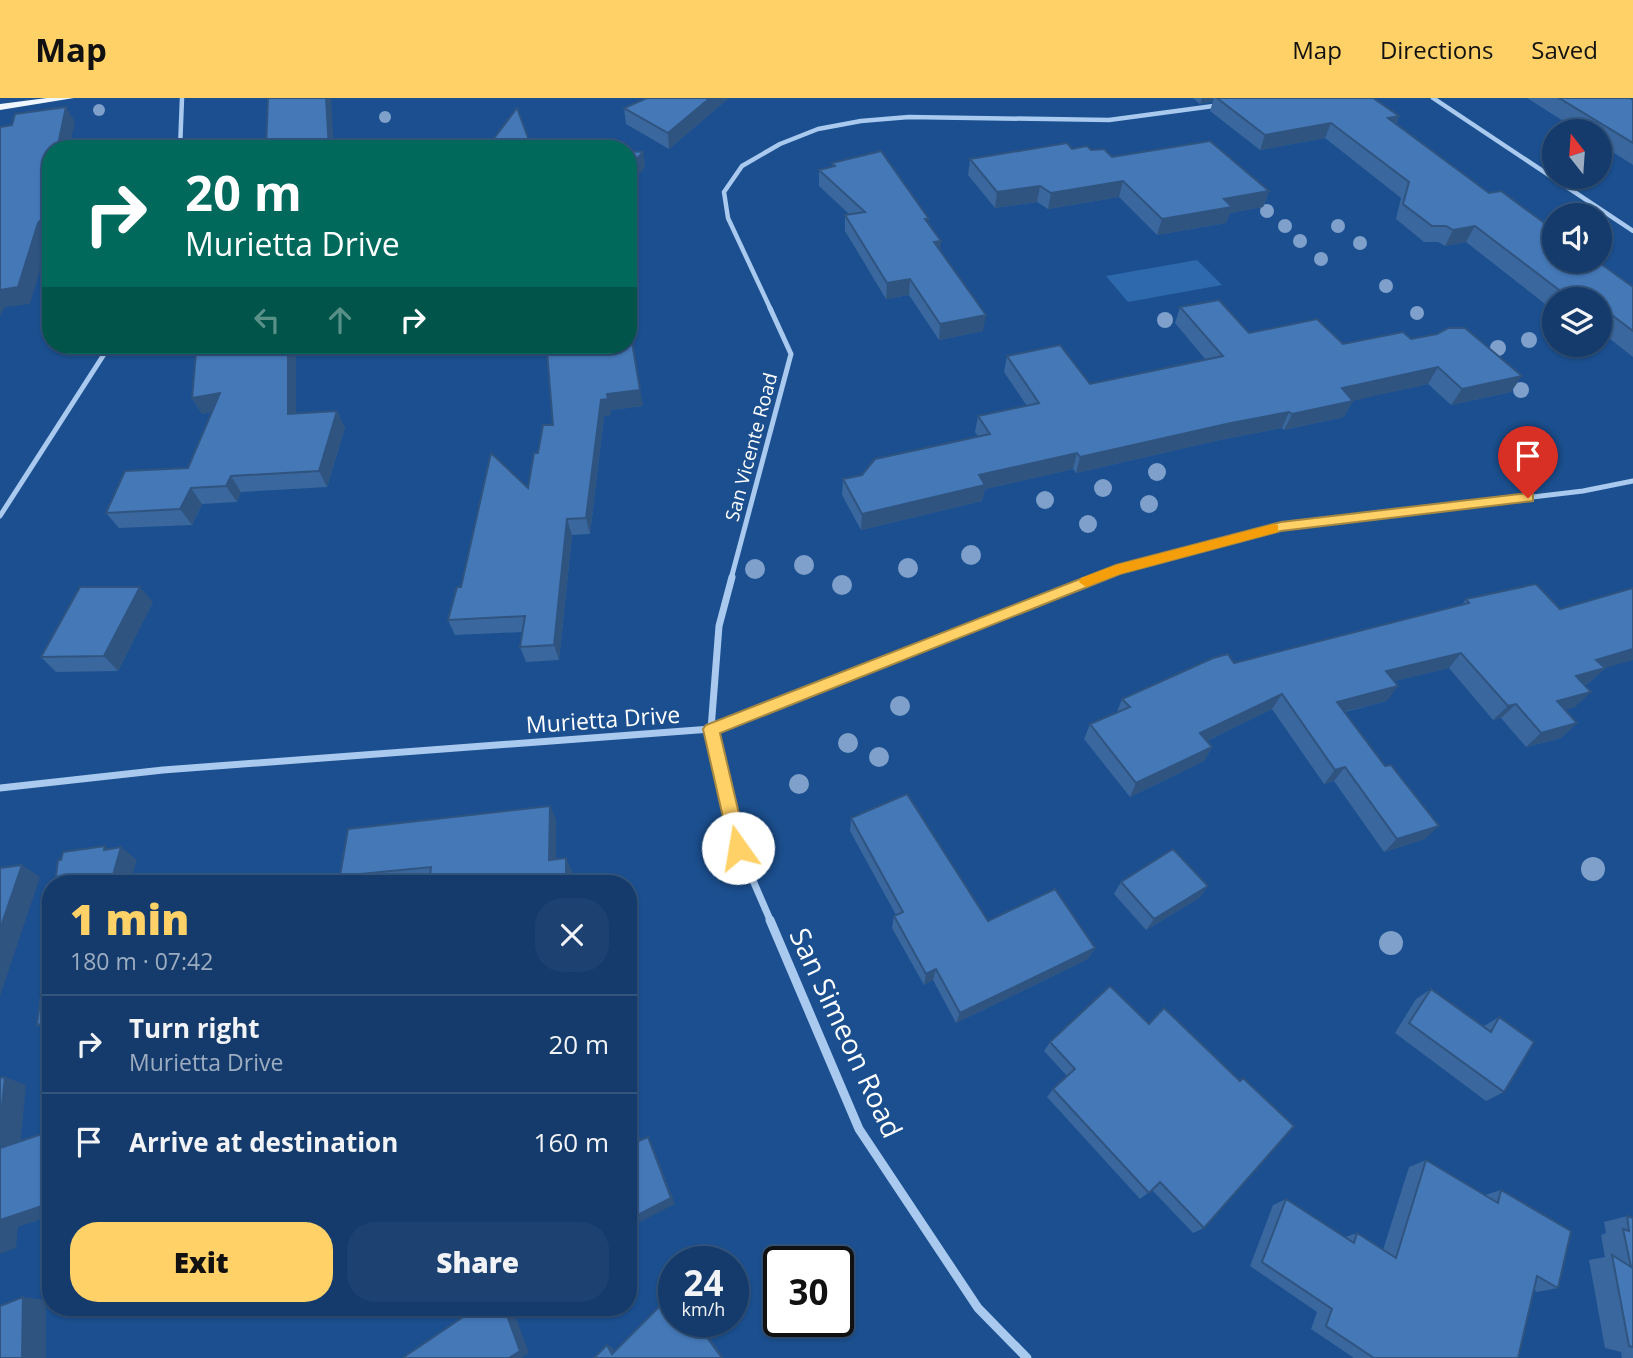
<!DOCTYPE html>
<meta charset="utf-8">
<style>
body{margin:0;font-family:"Open Sans",sans-serif;background:#1d4271;color:#f1f3f6;height:100vh;display:flex;flex-direction:column;font-size:26px;white-space:nowrap}
*{box-sizing:border-box;margin:0}
p{font-size:23px;color:#9dadc1}
.icon{flex:none;width:38px;height:38px;fill:none;stroke:currentColor;stroke-width:2;stroke-linecap:round;stroke-linejoin:round}
.map{position:relative;flex:1;overflow:hidden}
.drawer{position:absolute;left:42px;top:777px;width:595px;height:441px;display:flex;flex-direction:column;background:#143b6b;border-radius:28px;box-shadow:0 2px 5px #0004,0 0 0 2px #33557e}
.drawer>*{flex:none}
.hud{position:absolute;left:42px;top:42px;width:595px;height:214px;border-radius:28px;box-shadow:0 2px 5px #0004,0 0 0 2px #33557e;background:#00695c;color:#fff;overflow:hidden}
.needle{width:46px;rotate:343deg}
.buttons{position:absolute;left:1542px;top:21px;display:grid;gap:14px}
.buttons a{display:grid;place-items:center;width:70px;height:70px;border-radius:50%;background:#143b6b;box-shadow:0 2px 5px #0004,0 0 0 2px #33557e;font-size:35px}
.speed{position:absolute;left:658px;top:1148px;display:flex;gap:14px;font-size:35px;font-weight:700;text-align:center}
.speed>*{display:grid;place-content:center;width:91px;height:91px;border-radius:50%;background:#143b6b;box-shadow:0 2px 5px #0004,0 0 0 2px #33557e;line-height:1}
.speed small{font-size:18px;font-weight:400}
.speed .limit{border:4px solid #111;border-radius:10px;background:#fff;color:#111}
.pin{position:absolute;display:grid;place-items:center;width:60px;height:60px;color:#fff;margin:-72px -30px;border-radius:50% 50% 50% 0;rotate:-45deg;box-shadow:0 0 7px #0007}
.pin .icon{rotate:45deg}
.me{position:absolute;width:77px;margin:-38px;rotate:347deg;stroke-linejoin:round;filter:drop-shadow(0 0 5px #0008)}
.turn{display:flex;align-items:center;gap:24px;height:147px;padding:0 28px;font-size:32px}
.turn .icon{width:91px;height:91px;stroke-width:2.5}
.turn b{display:block;font-size:49px;line-height:60px}
.lanes{display:flex;align-items:center;height:66px;padding:0 28px;background:#0003;justify-content:center;gap:35px;direction:ltr}
.lanes .off{opacity:.35}
.round{display:grid;place-items:center;flex:none;width:74px;height:74px;border-radius:28px;background:#1d4271}
.overview{display:flex;align-items:center;justify-content:space-between;height:119px;padding:0 28px}
h1{font-size:42px;font-weight:800;line-height:52px;color:#ffd166}
.action{display:flex;gap:14px;margin-top:auto;padding:14px 28px}
.action a{flex:1;height:80px;border-radius:28px;background:#ffd166;color:#111;font-size:28px;font-weight:800;line-height:80px;text-align:center}
.action a+a{background:#1d4271;color:#f1f3f6}
ul{padding:0;list-style:none}
li{display:flex;align-items:center;gap:21px;height:98px;padding:0 28px;border-top:2px solid #33557e}
li div{flex:1}
li b{display:block;font-size:26px}
li em{font-style:normal}
header{display:flex;align-items:center;gap:42px;box-sizing:border-box;height:98px;padding:0 35px;background:#ffd166;color:#111}
header strong{font-size:33px}
nav{display:flex;gap:38px;margin-inline-start:auto;font-size:24px}
.map>svg:first-child{display:block}
.green{fill:#2e69ad}
.lines{fill:none;stroke-linecap:round;stroke-linejoin:round}
.street-far3{stroke:#a9c9ee;stroke-width:4.5}
.street-far2{stroke:#a9c9ee;stroke-width:5}
.street-far1{stroke:#a9c9ee;stroke-width:7}
.street{stroke:#a9c9ee;stroke-width:9}
.primary{fill:#f0f6ff;fill-rule:evenodd}
.tree{fill:#7ea0ca}
.wall{fill:#3a679d}
.shaded-wall{fill:#305480}
.building{fill:#4478b7;stroke:#305480;stroke-width:2}
.route{fill:#ffd166;stroke:#a68842;stroke-width:2}
.slow{fill:#f59e0b}
.labels{text-anchor:middle;stroke-width:5;stroke-linejoin:round;paint-order:stroke}
.far-street-label{font-size:19px;fill:#fff;stroke:#1b4f8f}
.street-label{font-size:23px;fill:#fff;stroke:#1b4f8f}
.near-street-label{font-size:28px;fill:#fff;stroke:#1b4f8f}
</style>
<header>
<strong>Map</strong>
<nav><a>Map</a><a>Directions</a><a>Saved</a></nav>
</header>
<div class="map">
<svg width="1633" height="1260" viewBox="0 0 1633 1260">
<rect width="100%" height="100%" fill="#1b4f8f"/>
<!-- green -->
<path class="green" d="M1197,162l25,25 -94,17 -22,-26z"/>
<g class="lines">
<!-- street-far3 -->
<path class="street-far3" d="M1433,0l200,133
M180,51l2,-51
M771,212l-43,-92 -4,-26 18,-26 38,-22 38,-15 43,-8 48,-4 200,3 112,-15"/>
<!-- street-far2 -->
<path class="street-far2" d="M0,418l110,-171
M731,481l60,-225 -21,-46
M1092,481l24,-9 165,-43 302,-36 50,-10"/>
<!-- street-far1 -->
<path class="street-far1" d="M732,479l-13,49 -8,103 28,119 32,74
M0,690l163,-18 548,-41 386,-152"/>
<!-- street -->
<path class="street" d="M770,822l89,209 119,179 49,50"/>
<!-- primary -->
<path class="primary" d="M47,0h27l-74,12v-6z"/>
</g>
<!-- trees -->
<g class="tree">
<circle cx="99" cy="12" r="6"/>
<circle cx="385" cy="19" r="6"/>
<circle cx="1267" cy="113" r="7"/>
<circle cx="1285" cy="128" r="7"/>
<circle cx="1338" cy="128" r="7"/>
<circle cx="1300" cy="143" r="7"/>
<circle cx="1360" cy="145" r="7"/>
<circle cx="1321" cy="161" r="7"/>
<circle cx="1386" cy="188" r="7"/>
<circle cx="1417" cy="215" r="7"/>
<circle cx="1165" cy="222" r="8"/>
<circle cx="1529" cy="242" r="8"/>
<circle cx="1498" cy="250" r="8"/>
<circle cx="1521" cy="292" r="8"/>
<circle cx="1157" cy="374" r="9"/>
<circle cx="1103" cy="390" r="9"/>
<circle cx="1045" cy="402" r="9"/>
<circle cx="1149" cy="406" r="9"/>
<circle cx="1088" cy="426" r="9"/>
<circle cx="971" cy="457" r="10"/>
<circle cx="804" cy="467" r="10"/>
<circle cx="908" cy="470" r="10"/>
<circle cx="755" cy="471" r="10"/>
<circle cx="842" cy="487" r="10"/>
<circle cx="900" cy="608" r="10"/>
<circle cx="848" cy="645" r="10"/>
<circle cx="879" cy="659" r="10"/>
<circle cx="799" cy="686" r="10"/>
<circle cx="1593" cy="771" r="12"/>
<circle cx="1391" cy="845" r="12"/>
</g>
<!-- wall -->
<path class="wall" d="M729,0l-60,51 -43,-25 -2,-16z
M1193,0h180l26,18 -3,8 93,69 144,94v70l-33,-26v-32h-46v12l-88,-69 -21,4 -7,-4h-14l-28,-23 5,-21 -76,-60 -65,12 -50,-39 3,-10 -13,3z
M1527,0h103l3,2v65l-33,-21v-13h-21z
M1091,52l21,7 157,34 -6,16 -33,6 -4,10 -69,12 -38,-38 -71,12 -11,-7 -42,6 -27,-33 2,-16z
M832,65l97,61 11,26 43,81 -44,9 -30,-45 -23,4 -41,-68v-16l4,-1 -30,-28v-16l13,-3z
M1180,209l69,26 94,11 68,-5 100,53 -60,13 -23,-21 -75,16 -9,17 -60,13 -2,-2 -58,11 -148,34 -3,-4 -88,20 -3,12 -121,29 -19,-35 1,-16 19,-4 116,-39 -3,-4 3,-16 49,-10 -23,-34 3,-16 83,28 116,-24 -31,-37z
M226,247h70v69l41,-3 8,17 -18,59 -86,5 -4,10 -35,2 -10,21 -73,3 -13,-15 82,-45 24,-56 -10,2 -10,-16 34,-50z
M575,251l68,57 -32,4v5l-7,1 -14,118 -18,1 -13,125 -33,2 -6,-15 2,-15 -67,3 -7,-15 13,-33 67,-99 10,-35 15,-28z
M1466,501l139,69 -16,15 -5,2 -9,22 -11,2 13,14 -16,15 -35,9 -25,-29 -8,2 -44,-52 -55,13 -7,20 -42,11 80,127 -41,13 -50,-71 -10,3 -52,-75 -65,32 5,6 -8,14 -74,36 -46,-58 6,-15 27,-12 5,-13 112,-36 228,-58z
M153,504l-35,69 -62,1 -15,-15z
M851,720l137,103 107,27 -7,11 -132,64 -23,-43 -9,5 -32,-57 2,-12 2,-1 -46,-84z
M556,721v40l16,12 -143,9 -32,4h-50l-7,-8z
M1121,784l87,4 -9,12 -53,32 -32,-36z
M1431,891l53,37 15,-9 5,75 -18,9 -91,-68 21,-34z
M1149,926l90,57 4,-3 -39,150 -11,5 -41,-43 -12,9 -93,-102 6,-8 14,-13 -23,-25 6,-9z
M1426,1062l59,35 16,-5 57,98 -21,4 -3,-2 -16,68h-164l-43,-29 6,-17 -67,-46 23,-61 13,-6 59,38 12,-4 26,17 26,-83z
M1627,1118l6,2v140h-11l-1,-6 -16,-4 -16,-88 16,-3 -4,-22 5,-2 -2,-11z"/>
<!-- shaded-wall -->
<path class="shaded-wall" d="M326,0h5l3,51h-5z
M710,0h19l-60,51 -1,-16z
M1202,0h12l-1,3 -13,3z
M66,9l9,15 -6,27h-12z
M1399,18l-7,15 -4,-13z
M1331,25l-6,15 -65,12 5,-15z
M643,54l2,15 -17,21v-19z
M51,77v62l-2,2 -19,65 -25,3 -5,9v-26l43,-82z
M1123,83l-4,16 -71,12 3,-16z
M1040,88l-3,16 -42,6 2,-16z
M1269,93l-6,16 -33,6 -4,10 -69,12 5,-16 62,-20z
M1475,128l-9,16 -21,4 8,-16z
M941,143l-1,16 -6,-15z
M910,181l-1,16 -23,4 1,-16z
M986,217l-3,16 -44,9 1,-16z
M629,226l14,82 -32,4v5l-7,1 -14,118 -4,-16 15,-118 6,-6z
M288,247h8v85l-8,-16z
M1438,269l-10,17 -94,21 8,-17z
M1522,278l-11,16 -60,13 11,-16z
M220,295l10,16 -28,5 -10,-16z
M1353,303l-9,16 -60,13 8,-16z
M337,313l8,17 -18,59 -8,-16z
M1289,314l-7,16 -58,11 -148,34 4,-16 151,-34z
M1077,355l-4,16 -88,20 -3,12 -121,29 1,-16 117,-39z
M231,378l10,16 -4,10 -11,-16z
M191,390l11,16 -10,21 -12,-16z
M567,421l5,16 -13,125 -5,-15z
M140,489l13,15 -35,69 -14,-15z
M1633,551v11l-52,15 15,-15z
M1461,555l-12,15 -75,18 12,-15z
M1605,570l-16,15 -28,8 15,-15z
M1398,588l-11,15 -61,15 11,-14z
M1591,594l-16,15 -34,8 16,-14z
M1282,596l-10,15 -80,39 8,-15z
M1516,606l-15,14 -8,2 15,-14z
M1577,625l-16,15 -35,9 15,-14z
M1212,649l-8,14 -74,36 6,-14z
M1345,669l-11,14 -10,3 11,-14z
M550,708l6,13v53l-7,-12z
M1439,728l-14,13 -41,13 13,-13z
M105,748l13,11 3,-10 16,13 -6,20 5,4h-16l-7,-9 -9,-25z
M566,760l6,13v13h-6z
M22,767l18,12 -40,119v-67z
M1208,788l-9,12 -53,32 8,-11z
M1095,850l-7,11 -132,64 4,-10z
M936,871l-3,11 -9,5 2,-11z
M51,924v10l-14,-7z
M5,979l21,8 -7,72 -19,-7v-26z
M628,1007l16,44 -5,-8 -11,-30z
M648,1039l4,7 23,60 -47,24v-8z
M51,1105v13l-33,11 -2,21 -16,6v-34z
M23,1199l23,3v58h-24z
M662,1206l5,3 7,11v3z
M504,1209h8l17,46 -8,5h-12z
M703,1234l4,2 17,24h-2z
M607,1247l6,3 5,8 -6,-2z"/>
<!-- building -->
<path class="building" d="M268,0h58l3,51h-63z
M647,0h63l-42,35 -44,-25z
M1217,0h156l26,18 -11,2 101,75 12,-2 53,39v31h43l36,26v44l-33,-25v-7h-29l-96,-73 -22,4 -7,-4h-14l-29,-22 6,-22 -78,-59 -66,12z
M1559,0h71l3,2v43z
M66,9l-9,42h-6v26l-8,33 4,6 -9,9 -20,64 -18,3v-163l12,-2 3,-11z
M517,10l13,35 75,6h-119z
M1210,43l59,50 -45,8 8,8 -70,12 -39,-38 -72,12 -11,-7 -43,6 -27,-33 97,-16 5,6 15,-3 4,4 13,-1 8,8z
M628,53l15,1 -15,17z
M881,53l48,68h-4l16,22 -7,1 52,73 -46,9 -30,-45 -23,4 -42,-68 20,-3 -46,-42 16,-4 -3,-3z
M1219,202l30,33 68,-14 26,25 60,-12 8,7 26,-5 11,-6h17l57,48 -60,13 -24,-22 -96,21 11,13 -61,13 -3,-2 -58,11 -151,34 -3,-4 -98,22 6,10 -123,29 -19,-35 19,-4 13,-16 115,-25 -12,-18 61,-13 -32,-47 53,-11 30,39 133,-28 -43,-49z
M629,226l11,66 -33,4 1,5 -7,1 -15,118 -19,1 -13,126 -34,2 5,-31 -77,4 9,-33h4l30,-134 37,35 6,-35h4l5,-28h10l-6,-73 28,-3 -1,-4h54v-20z
M226,247h62v69l49,-3 -18,60 -88,5 -5,10 -35,2 -11,21 -74,4 19,-42 63,-3 32,-75 -28,5 4,-45 30,-5z
M1536,486l24,25 73,-21v61l-37,11 9,8 -29,8 15,16 -34,9 20,22 -36,10 -25,-29 -8,2 -47,-53 -75,18 12,15 -61,16 48,64 6,-1 48,61 -42,13 -52,-72 -10,3 -53,-76 -82,39 12,14 -76,36 -46,-59 40,-17 -8,-8 91,-41 15,-4 6,9 235,-60 -3,-4z
M80,489h60l-36,69 -63,1z
M907,696l81,127 67,-32 40,59 -135,65 -24,-44 -10,5 -32,-58 9,-4 -52,-94z
M550,708l-1,54 17,-2v26h-137l2,-17 -91,9 8,-47z
M105,748l-1,4 17,-3 -8,28 10,-1 -3,10h-65l3,-24h3l2,-8z
M1173,751l35,37 -54,33 -33,-37z
M22,767l-22,64v-61z
M51,819v105l-14,3z
M1110,888l39,38 15,-16 76,73 3,-3 51,48 -90,102 -44,-46 -11,11 -96,-104 22,-20 -25,-27z
M1431,891l60,43 8,-15 35,25 -30,50 -95,-69z
M5,979l-5,47v-46z
M628,1013l11,30 9,-4 23,61 -43,22z
M51,1033v72l-51,17v-72z
M1426,1062l72,43 3,-13 70,41 -13,57 -21,-12 -19,82h-144l-48,-32 6,-17 -70,-47 24,-63 68,44 3,-10 39,25z
M1627,1118l6,2v129l-4,-1 -17,-91 19,12 -8,-38 6,2z
M23,1199l-1,61h-22v-52z
M662,1206l19,26 22,2 19,26h-128l13,-13 5,9z
M478,1209h26l16,44 -11,7h-104l-1,-1z"/>
<!-- route -->
<path class="route" d="M1528,395l5,1v7l-252,30 -161,43 -400,159 27,115 -2,6 -7,2 -6,-2 -2,-6 -27,-119 3,-4 410,-160 165,-43z"/>
<!-- slow -->
<path class="slow" d="M1274,426l4,1v7l-158,42 -34,13 -7,-5 2,-4 35,-13z"/>
<g class="labels">
<!-- far-street labels -->
<g class="far-street-label">
<text transform="translate(751 349) rotate(-75)" y="7">San Vicente Road</text>
</g>
<!-- street labels -->
<g class="street-label">
<text transform="translate(603 622) rotate(-4)" y="8">Murietta Drive</text>
</g>
<!-- near-street labels -->
<g class="near-street-label">
<text transform="translate(846 935) rotate(65)" y="10">San Simeon Road</text>
</g>
</g>
</svg>
<div class="buttons">
<a><svg class="needle" viewBox="-14 -14 28 28"><path d="M0-13l5 13h-10z" fill="#e53935"/><path d="M0 13l5-13h-10z" fill="#9dadc1"/></svg></a>
<a><svg class="icon" aria-label="sound" viewBox="0 0 24 24"><path d="M4 9h4l5-4v14l-5-4H4zM17 9q2 3 0 6"/></svg></a>
<a><svg class="icon" aria-label="layers" viewBox="0 0 24 24"><path d="M12 4l9 5-9 5-9-5zM3 14l9 5 9-5"/></svg></a>
</div>
<div class="speed"><div>24<small>km/h</small></div><div class="limit">30</div></div>
<div class="pin" style="left:1528px;top:400px;background:#d93025"><svg class="icon" aria-label="arrive" viewBox="0 0 24 24"><path d="M6 21V4h12l-3 4 3 4H6"/></svg></div>
<svg class="me" style="left:738px;top:750px" viewBox="-20 -20 40 40"><circle r="19" fill="#fff"/><path d="M0-13L10 11 0 6-10 11z" fill="#ffd166"/></svg>
<div class="hud">
<div class="turn"><svg class="icon" aria-label="right" viewBox="0 0 24 24"><path d="M7 20v-9h11M14 6l5 5-5 5"/></svg><div><b>20 m</b>Murietta Drive</div></div>
<div class="lanes"><svg class="icon off" aria-label="left" viewBox="0 0 24 24"><path d="M17 20v-9H6M10 6l-5 5 5 5"/></svg><svg class="icon off" aria-label="ahead" viewBox="0 0 24 24"><path d="M12 20V5M6 11l6-6 6 6"/></svg><svg class="icon" aria-label="right" viewBox="0 0 24 24"><path d="M7 20v-9h11M14 6l5 5-5 5"/></svg></div>
</div>
<section class="drawer">
<div class="overview"><div><h1>1 min</h1><p>180 m · 07:42</p></div><a class="round"><svg class="icon" aria-label="close" viewBox="0 0 24 24"><path d="M6 6l12 12M18 6L6 18"/></svg></a></div>
<ul>
<li><svg class="icon" aria-label="right" viewBox="0 0 24 24"><path d="M7 20v-9h11M14 6l5 5-5 5"/></svg><div><b>Turn right</b><p>Murietta Drive</p></div><em>20 m</em></li>
<li><svg class="icon" aria-label="arrive" viewBox="0 0 24 24"><path d="M6 21V4h12l-3 4 3 4H6"/></svg><div><b>Arrive at destination</b></div><em>160 m</em></li>
</ul>
<div class="action"><a>Exit</a><a>Share</a></div>
</section>
</div>
